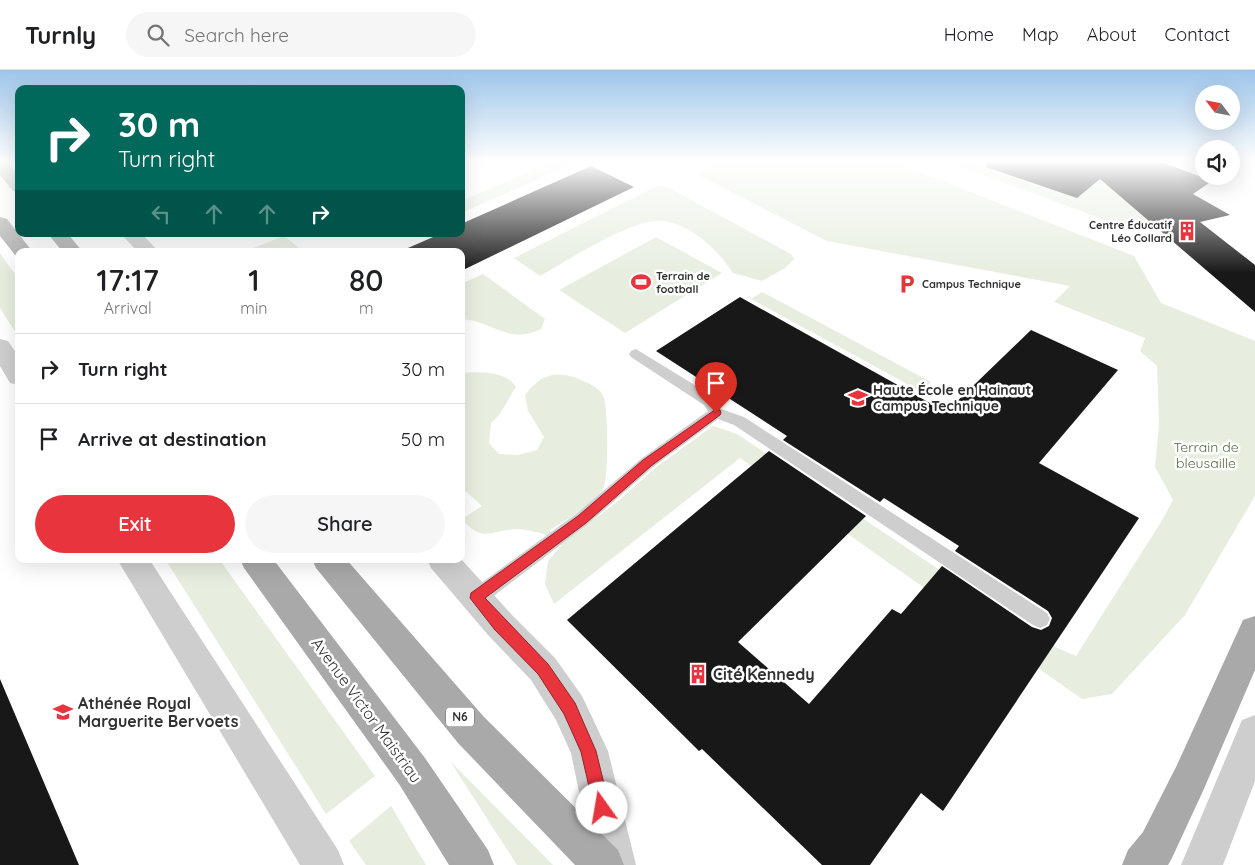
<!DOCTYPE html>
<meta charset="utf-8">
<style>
body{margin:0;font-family:Quicksand,sans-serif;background:#f6f6f6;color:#202124;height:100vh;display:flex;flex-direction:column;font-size:19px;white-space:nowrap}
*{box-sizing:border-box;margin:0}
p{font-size:16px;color:#757577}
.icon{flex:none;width:28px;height:28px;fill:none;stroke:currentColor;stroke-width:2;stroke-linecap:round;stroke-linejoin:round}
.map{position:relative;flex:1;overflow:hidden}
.drawer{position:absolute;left:15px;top:178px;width:450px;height:315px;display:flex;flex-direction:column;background:#fff;border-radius:10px;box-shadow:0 5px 20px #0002}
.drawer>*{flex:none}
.guide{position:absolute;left:15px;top:15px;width:450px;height:152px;border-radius:10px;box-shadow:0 5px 20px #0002;background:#00695c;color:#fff;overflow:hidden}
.needle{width:32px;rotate:302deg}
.tools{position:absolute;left:1195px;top:15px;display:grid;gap:10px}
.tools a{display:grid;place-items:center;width:45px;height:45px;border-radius:50%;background:#fff;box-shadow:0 5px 20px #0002;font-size:25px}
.pin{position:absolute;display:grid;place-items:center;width:42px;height:42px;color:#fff;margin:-51px -21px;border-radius:50% 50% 50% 0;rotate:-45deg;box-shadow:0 0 5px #0007}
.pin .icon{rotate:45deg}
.me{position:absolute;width:55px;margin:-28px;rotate:347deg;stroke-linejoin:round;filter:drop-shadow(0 0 4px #0008)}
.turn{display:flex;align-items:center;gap:18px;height:105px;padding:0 20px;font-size:22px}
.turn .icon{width:65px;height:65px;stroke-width:2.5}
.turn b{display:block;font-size:35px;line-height:42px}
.lanes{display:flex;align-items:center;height:48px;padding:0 20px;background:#0003;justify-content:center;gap:25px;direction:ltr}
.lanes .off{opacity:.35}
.eta{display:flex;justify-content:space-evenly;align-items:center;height:85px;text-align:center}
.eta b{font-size:30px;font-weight:600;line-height:35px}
.primary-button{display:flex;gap:10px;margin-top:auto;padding:10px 20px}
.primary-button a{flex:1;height:58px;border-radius:30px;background:#e7343d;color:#fff;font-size:20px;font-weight:600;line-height:58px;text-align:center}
.primary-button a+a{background:#f6f6f6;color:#202124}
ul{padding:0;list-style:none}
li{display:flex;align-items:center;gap:15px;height:70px;padding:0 20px;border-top:1px solid #e0e0e0}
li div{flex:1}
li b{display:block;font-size:19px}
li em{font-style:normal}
header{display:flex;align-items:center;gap:30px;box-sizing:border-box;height:70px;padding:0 25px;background:#fff;border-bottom:1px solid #e0e0e0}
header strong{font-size:24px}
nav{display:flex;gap:28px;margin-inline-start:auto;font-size:18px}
.search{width:350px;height:45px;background:#f6f6f6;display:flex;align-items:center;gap:12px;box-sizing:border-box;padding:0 18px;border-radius:28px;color:#757577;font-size:19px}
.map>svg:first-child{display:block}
.green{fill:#e7eedf}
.building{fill:#181818}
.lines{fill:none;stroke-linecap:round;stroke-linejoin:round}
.service{fill:#cecece;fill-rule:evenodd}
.minor{fill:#cecece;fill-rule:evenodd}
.tertiary{fill:#cecece;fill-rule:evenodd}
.primary{fill:#a9a9a9;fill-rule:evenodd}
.route{fill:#e7343d;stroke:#962228}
.labels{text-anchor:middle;stroke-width:5;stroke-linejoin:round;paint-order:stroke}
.far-poi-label{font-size:11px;font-weight:bold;fill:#313131;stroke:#fff;text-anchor:start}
.shield{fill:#fff;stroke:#6f6f6f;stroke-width:1}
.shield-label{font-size:12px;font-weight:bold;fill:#313131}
.poi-label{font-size:14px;font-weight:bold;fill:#313131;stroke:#fff;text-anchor:start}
.park-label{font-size:14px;fill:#536e3d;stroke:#fff}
.near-poi-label{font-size:16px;font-weight:bold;fill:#313131;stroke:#fff;text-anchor:start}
.near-street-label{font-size:16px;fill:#313131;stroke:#fff}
</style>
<header>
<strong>Turnly</strong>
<div class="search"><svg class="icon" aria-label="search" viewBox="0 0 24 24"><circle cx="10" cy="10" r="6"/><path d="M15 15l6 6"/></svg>Search here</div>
<nav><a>Home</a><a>Map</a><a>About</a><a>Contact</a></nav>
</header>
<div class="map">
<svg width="1255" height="795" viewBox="0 0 1255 795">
<rect width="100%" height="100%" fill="#fff"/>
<!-- green -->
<path class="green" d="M554,91h25l-118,52v-12z
M721,91h170l243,95 27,47 94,38v155l-70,119 -73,79 -30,5 -342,-241 -186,146 -9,-20 3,-23 15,-18 59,-45 33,-30 58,-42 24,8 316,212 23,10 85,-134 12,-22 -18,-33 4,-44 -2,-57 -17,-15 5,-13 -91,-36 16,-16 -243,-45 -131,-67z
M946,91h23l77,29 54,-11 50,43 -16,9z
M657,116l10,1 15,8 109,59 3,5 -9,9 -23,13 -29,-8c-16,-24 -41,-49 -72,-52 -27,-3 -95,40 -121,55l-26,-18z
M284,166l19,15h-57z
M656,167l66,36 -97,60 -66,-43z
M0,183l19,27v58l-19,-30z
M483,204l62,45 -4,10c-5,2 -10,5 -15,5 -22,4 -43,-15 -65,-15v-35z
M762,222l21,11 148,79 -11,9 -169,-92z
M461,303c18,-1 44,-3 55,14 -9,13 -13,26 -25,36l-2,20 10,11 19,1 19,-5 7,-13 -16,-26 -3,-16c18,-25 37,-25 63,-12 6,3 14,8 16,15 4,12 5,80 -1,91 -9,14 -39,33 -54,41l7,7c-12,-2 -27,-8 -39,-8 -26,1 -34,15 -55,-10l20,-13 -21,-19z
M165,489h54l156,217 -49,38z
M450,691l103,104h-36z
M391,736l35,59h-60l-17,-24z"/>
<!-- building -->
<path class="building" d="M987,91h172l53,20 -19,13 37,21 -30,7 55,43v47l-155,-133 -23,19 -91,-31z
M591,96l43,21 -173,84v-20h-60l39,-17h21v-10z
M740,227l206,115 85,-82 87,40 -79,93 100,55 -196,293 -22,-18 -51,72h-48l-120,-116 -3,2 -132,-131 202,-169 97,65 -128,126 71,62 83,-95 9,5 41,-48 90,61 9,3 8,-4 3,-8 -4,-7 -93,-60 4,-5 -75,-48 -4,4 -97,-62 4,-4 -131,-85z
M0,609l79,186h-79z"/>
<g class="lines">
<!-- service -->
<path class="service" d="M636,279l78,48 7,12 23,8 303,196 3,6 -3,6 -7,3 -7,-3 -299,-200 -16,-6 -65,48 -65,57 -105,80 -7,2 -7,-2 -2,-6 2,-6 107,-78 65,-55 67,-48 -4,-6 -73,-48 -2,-3 2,-3z"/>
<!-- minor -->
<path class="minor" d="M121,164h21l16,17h-21z
M0,269l8,2 11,16v28l-9,-2 -10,-17z
M117,489h32l189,291 6,15h-44z
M427,489h34l51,56 43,43 27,38 26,55 28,114h-42l-23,-112 -15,-33 -25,-40 -43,-45 -57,-67z"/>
<!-- tertiary -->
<path class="tertiary" d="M1255,645v66l-32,84h-42l61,-145z"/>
<!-- primary -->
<path class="primary" d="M0,91h7l12,14v17l-6,-1 -13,-16z
M0,147l7,2 25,32h-13v5l-4,-1 -15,-19z
M48,164h20l14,17h-20z
M240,489h33l152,199 63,92 6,15h-45l-50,-81 -155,-216z
M312,489h34l138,158 134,133 6,15h-49l-117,-122 -142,-175z
M1255,546v54l-52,121 -32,69 -3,5h-46l6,-15 15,-18 34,-67 66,-145z"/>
</g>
<!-- sky -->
<linearGradient id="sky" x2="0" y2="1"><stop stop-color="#9dc5ea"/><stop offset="0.45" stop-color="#fff"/><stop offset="1" stop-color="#fff" stop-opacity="0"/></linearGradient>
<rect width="1255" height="203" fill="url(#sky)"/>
<!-- route -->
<path class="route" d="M716,339l4,1 1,3 -1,2 -69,51 -65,57 -101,75 63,66 27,39 21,48 14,57 -2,6 -6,2 -6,-2 -2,-6 -13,-56 -17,-38 -26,-40 -43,-44 -25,-32 1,-5 107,-77 65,-56z"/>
<!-- icons -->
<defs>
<symbol id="building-bare" viewBox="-9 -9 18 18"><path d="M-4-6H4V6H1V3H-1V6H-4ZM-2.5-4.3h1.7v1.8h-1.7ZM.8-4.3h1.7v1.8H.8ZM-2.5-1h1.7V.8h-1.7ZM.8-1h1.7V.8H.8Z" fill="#e7343d" stroke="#fff" stroke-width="2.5" paint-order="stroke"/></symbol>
<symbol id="stadium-bare" viewBox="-9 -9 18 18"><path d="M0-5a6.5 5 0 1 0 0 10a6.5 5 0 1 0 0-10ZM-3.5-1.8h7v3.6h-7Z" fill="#e7343d" stroke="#fff" stroke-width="2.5" paint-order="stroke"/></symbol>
<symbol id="parking-bare" viewBox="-9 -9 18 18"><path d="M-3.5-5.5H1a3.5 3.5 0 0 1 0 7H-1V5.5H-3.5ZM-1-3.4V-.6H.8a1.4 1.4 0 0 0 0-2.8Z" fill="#e7343d" stroke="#fff" stroke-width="2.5" paint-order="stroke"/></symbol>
<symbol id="university-bare" viewBox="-9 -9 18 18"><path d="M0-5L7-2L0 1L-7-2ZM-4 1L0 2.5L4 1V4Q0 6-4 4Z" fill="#e7343d" stroke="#fff" stroke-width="2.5" paint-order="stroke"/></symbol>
<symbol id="school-bare" viewBox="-9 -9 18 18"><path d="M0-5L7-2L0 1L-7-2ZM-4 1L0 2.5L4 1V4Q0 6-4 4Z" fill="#e7343d" stroke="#fff" stroke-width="2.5" paint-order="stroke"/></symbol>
</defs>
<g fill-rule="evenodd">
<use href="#building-bare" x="1173" y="147" width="28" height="28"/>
<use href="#stadium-bare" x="627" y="198" width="28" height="28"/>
<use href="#parking-bare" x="893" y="200" width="28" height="28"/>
<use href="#university-bare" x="844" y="314" width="28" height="28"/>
<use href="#building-bare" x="684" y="590" width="28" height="28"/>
<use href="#school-bare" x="49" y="628" width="28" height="28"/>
</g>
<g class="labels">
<!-- far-poi labels -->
<g class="far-poi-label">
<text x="1172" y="159" text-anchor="end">Centre Éducatif<tspan x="1172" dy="13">Léo Collard</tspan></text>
<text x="656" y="210">Terrain de<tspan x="656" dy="13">football</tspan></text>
<text x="922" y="218">Campus Technique</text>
</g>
<!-- shield labels -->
<rect class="shield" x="446" y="637.5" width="28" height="19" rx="4"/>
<g class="shield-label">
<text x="460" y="651">N6</text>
</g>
<!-- poi labels -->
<g class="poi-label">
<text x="873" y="325">Haute École en Hainaut<tspan x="873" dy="16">Campus Technique</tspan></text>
</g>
<!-- park labels -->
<g class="park-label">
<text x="1206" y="382">Terrain de<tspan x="1206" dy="16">bleusaille</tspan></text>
</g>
<!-- near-poi labels -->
<g class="near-poi-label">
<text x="713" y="610">Cité Kennedy</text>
<text x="78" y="639">Athénée Royal<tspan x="78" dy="18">Marguerite Bervoets</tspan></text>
</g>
<!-- near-street labels -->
<g class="near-street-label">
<text transform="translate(367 640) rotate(54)" y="6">Avenue Victor Maistriau</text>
</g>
</g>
</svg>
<div class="tools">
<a><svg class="needle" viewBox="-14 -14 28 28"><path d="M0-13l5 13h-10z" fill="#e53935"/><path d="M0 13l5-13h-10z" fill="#757577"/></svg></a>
<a><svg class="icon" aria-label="sound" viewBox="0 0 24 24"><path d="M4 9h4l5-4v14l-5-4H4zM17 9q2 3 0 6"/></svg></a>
</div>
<div class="pin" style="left:716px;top:343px;background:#d93025"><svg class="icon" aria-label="arrive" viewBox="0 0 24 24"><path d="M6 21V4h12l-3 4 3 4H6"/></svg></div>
<svg class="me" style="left:602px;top:738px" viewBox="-20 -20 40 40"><circle r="19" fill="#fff"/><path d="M0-13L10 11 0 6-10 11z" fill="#e7343d"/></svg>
<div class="guide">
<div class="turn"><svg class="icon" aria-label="right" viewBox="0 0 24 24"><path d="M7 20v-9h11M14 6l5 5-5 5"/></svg><div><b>30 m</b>Turn right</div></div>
<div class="lanes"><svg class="icon off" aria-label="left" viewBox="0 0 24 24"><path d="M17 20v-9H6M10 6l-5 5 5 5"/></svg><svg class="icon off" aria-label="ahead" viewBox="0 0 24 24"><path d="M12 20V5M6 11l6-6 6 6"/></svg><svg class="icon off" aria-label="ahead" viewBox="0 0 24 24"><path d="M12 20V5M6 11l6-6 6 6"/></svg><svg class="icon" aria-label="right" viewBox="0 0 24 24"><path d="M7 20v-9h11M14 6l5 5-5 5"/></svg></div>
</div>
<section class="drawer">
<div class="eta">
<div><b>17:17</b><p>Arrival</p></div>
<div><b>1</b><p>min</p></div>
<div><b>80</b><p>m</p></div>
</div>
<ul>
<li><svg class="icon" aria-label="right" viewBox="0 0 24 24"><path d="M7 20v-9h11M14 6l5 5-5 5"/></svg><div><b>Turn right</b></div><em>30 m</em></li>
<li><svg class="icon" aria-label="arrive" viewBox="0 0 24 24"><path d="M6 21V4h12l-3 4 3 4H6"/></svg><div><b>Arrive at destination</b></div><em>50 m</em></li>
</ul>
<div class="primary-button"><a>Exit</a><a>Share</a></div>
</section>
</div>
